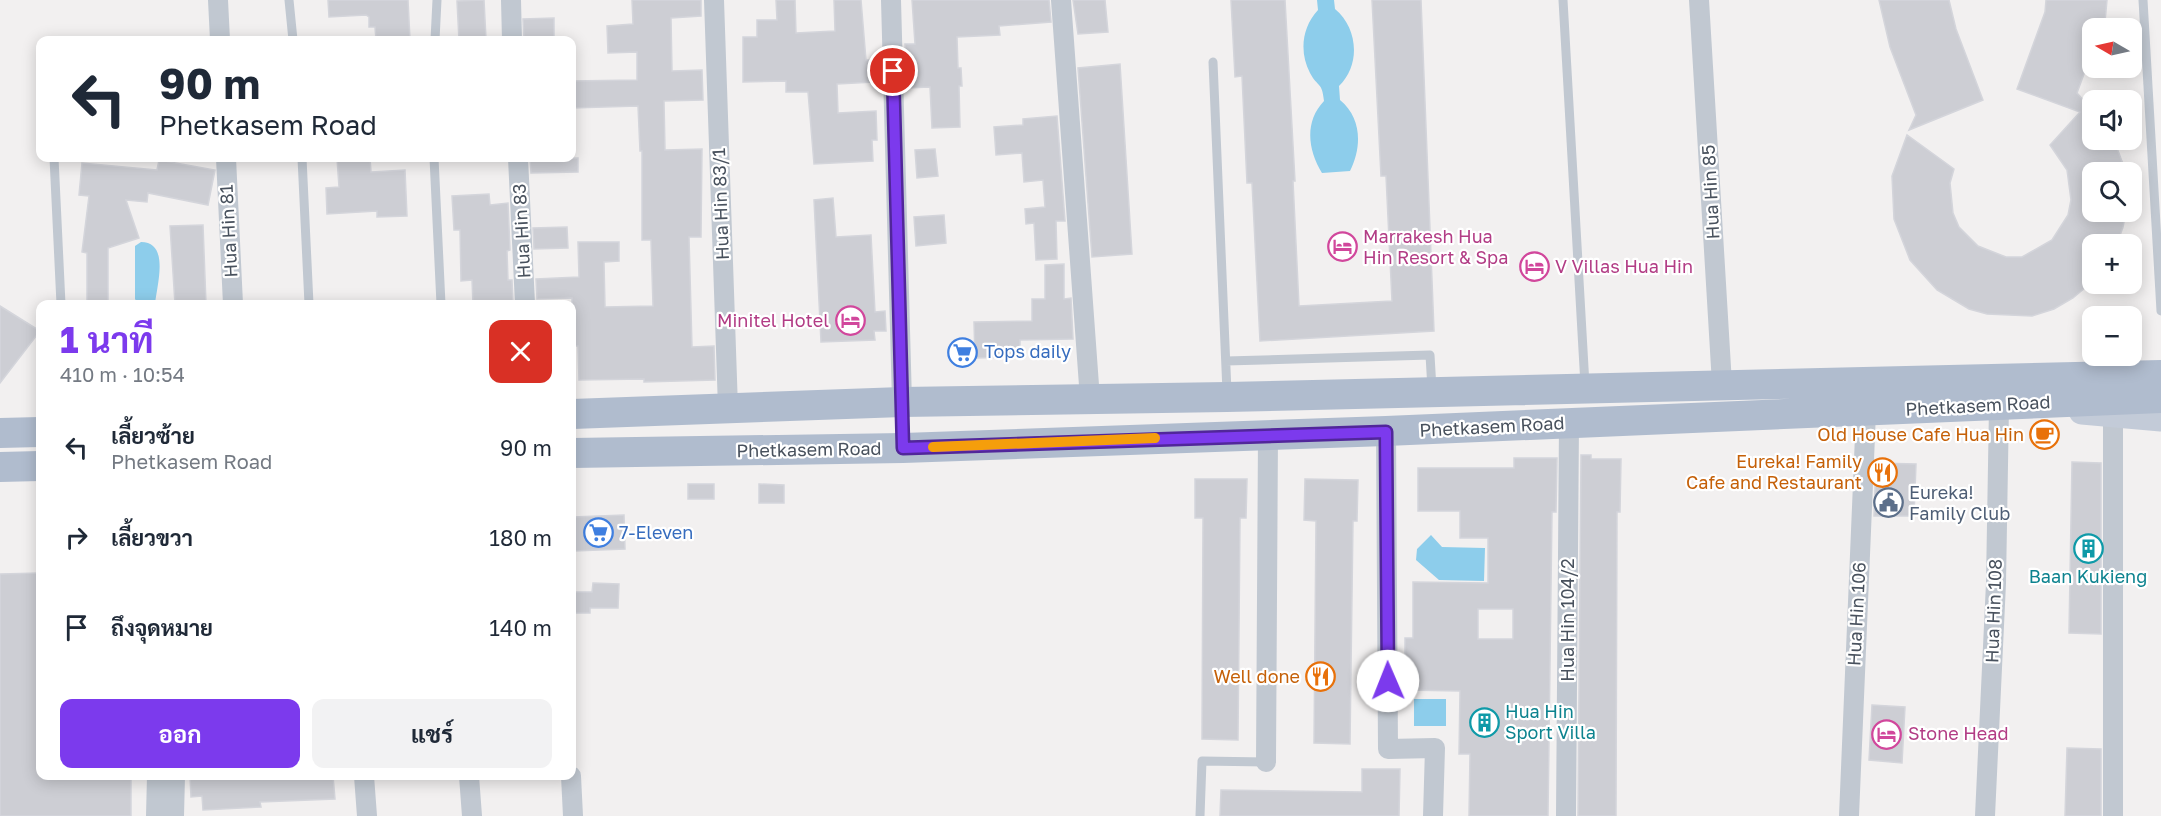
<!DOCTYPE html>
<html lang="th">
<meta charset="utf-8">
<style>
body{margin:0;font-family:"Golos Text",Sarabun,sans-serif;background:#f2f2f3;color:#1f2937;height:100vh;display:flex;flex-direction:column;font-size:22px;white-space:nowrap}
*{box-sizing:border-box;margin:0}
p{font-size:20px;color:#747a83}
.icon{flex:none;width:33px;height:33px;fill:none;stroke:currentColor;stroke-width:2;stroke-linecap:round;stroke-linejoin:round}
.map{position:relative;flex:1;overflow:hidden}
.panel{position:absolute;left:36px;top:300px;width:540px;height:480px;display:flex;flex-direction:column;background:#fff;border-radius:12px;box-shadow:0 3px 15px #0003}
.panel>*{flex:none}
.guide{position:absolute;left:36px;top:36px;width:540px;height:126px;border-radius:12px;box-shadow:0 3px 15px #0003;background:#fff;color:#1f2937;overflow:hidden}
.needle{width:39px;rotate:279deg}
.buttons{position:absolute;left:2082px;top:18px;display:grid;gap:12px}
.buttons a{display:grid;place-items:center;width:60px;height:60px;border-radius:12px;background:#fff;box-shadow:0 3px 15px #0003;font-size:30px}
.pin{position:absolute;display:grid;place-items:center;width:51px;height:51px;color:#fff;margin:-26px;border:3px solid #fff;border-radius:50%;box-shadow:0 2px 6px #0007}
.me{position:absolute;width:66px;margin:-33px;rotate:359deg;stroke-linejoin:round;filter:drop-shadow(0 0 4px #0008)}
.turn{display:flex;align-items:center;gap:21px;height:126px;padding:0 24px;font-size:27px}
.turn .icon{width:78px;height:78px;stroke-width:2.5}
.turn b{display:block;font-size:42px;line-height:51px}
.round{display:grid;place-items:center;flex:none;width:63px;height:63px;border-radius:12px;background:#f2f2f3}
.headline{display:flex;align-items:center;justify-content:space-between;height:102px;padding:0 24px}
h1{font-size:36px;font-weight:700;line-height:45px;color:#7c3aed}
.cta{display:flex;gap:12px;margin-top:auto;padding:12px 24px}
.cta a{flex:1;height:69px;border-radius:12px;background:#7c3aed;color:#fff;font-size:24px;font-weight:700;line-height:69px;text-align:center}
.cta a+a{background:#f2f2f3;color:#1f2937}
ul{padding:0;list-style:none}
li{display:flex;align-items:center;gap:18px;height:90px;padding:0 24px}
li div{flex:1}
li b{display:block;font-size:22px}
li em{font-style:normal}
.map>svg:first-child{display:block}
.water{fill:#8dcdeb}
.building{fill:#cdced4;stroke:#d4d5db;stroke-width:1.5;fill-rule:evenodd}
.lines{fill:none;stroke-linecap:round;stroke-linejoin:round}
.lane{stroke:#c1c8d1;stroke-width:9}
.street{stroke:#c1c8d1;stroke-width:20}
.secondary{stroke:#c3cbd8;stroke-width:27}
.primary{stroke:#b0bcce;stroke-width:30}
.route-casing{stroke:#51269a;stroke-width:15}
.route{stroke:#7c3aed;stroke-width:10}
.slow{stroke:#f59e0b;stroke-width:10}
.labels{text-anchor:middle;stroke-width:4.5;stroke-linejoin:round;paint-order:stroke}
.street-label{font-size:18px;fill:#48515d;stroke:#fff}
.hotel-label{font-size:18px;fill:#b23c85;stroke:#fff;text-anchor:start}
.shop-label{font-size:18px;fill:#366cbe;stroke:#fff;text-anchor:start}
.food-label{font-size:18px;fill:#c56008;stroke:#fff;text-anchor:end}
.service-label{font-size:18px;fill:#4e5e75;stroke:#fff;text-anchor:start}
.culture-label{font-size:18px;fill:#0d838f;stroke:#fff}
</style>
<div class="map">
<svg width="2161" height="816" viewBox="0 0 2161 816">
<rect width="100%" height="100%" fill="#f2f0f0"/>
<!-- water -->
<path class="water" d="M1317,0h17l1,9c23,19 26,56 4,77l1,14c22,18 22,47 10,71l-28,2c-14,-23 -18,-51 2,-72 -2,-20 -6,-13 -14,-28 -11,-21 -8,-46 8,-63z
M141,242c29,0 16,43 14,62h-17l-3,-5v-53z
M1431,535l11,12 43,1 -1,33 -45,-1 -23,-20 1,-11z
M1414,699h32v27h-32z"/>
<!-- building -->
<path class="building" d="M328,0h80l2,40h-34l-1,-13h-6v-10l-3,-2 -37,2z
M484,0l2,39 -27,1 -2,-39z
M632,0h69v16l-30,2 1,53 30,-1 1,30 -39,1 1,49 37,-1 -1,88h-12l3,110 22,-1 1,34 -71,2v-3l-65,1 -1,-34h-6v-48l-35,1 -1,-20 43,-2 -1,-35h41v19l-15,1 1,45 48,-1 -2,-66h-9v-89h-2l-2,-45 -66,2v-27l65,-1v-28l-29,1 -1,-27 26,-2z
M776,0h19l1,33 39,-2 -1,-31h27l5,60h8v22l-37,2 1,29 38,-2 1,29h-5l1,21 -59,3 -6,-72h-22v-11l-43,1v-45h14v-17h20z
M912,0h137l2,22 -52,4 1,9 -43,2 1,31h3l1,18h-3l1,41 -28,1 -2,-41 -23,1 -2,-44h10z
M1073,0h32l3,32 -30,2z
M1231,0h54l10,181h-2l6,125 93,-5 -6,-125h-5l-9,-176h49l13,331 -174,10 -8,-158h-5l-5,-107 -7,1z
M1879,0h70l7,29 27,71 -74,30 7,-15 -26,-68z
M2046,0h61l-2,22 -13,-1v31l-15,41 10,11 5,-5v41h22l12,32h-34v40h34l-3,15 -6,17h-25v38l-19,16 -19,11 -22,7 -45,-2 -18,-5 -32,-19 -27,-30 -16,-41 -2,-43 15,-41 47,34 -4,14 3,30 6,14 19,19 28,11h16l30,-17 16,-25 3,-15 -4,-30 -17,-25 30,-33 -63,-23 28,-77z
M554,18v22h-30l-1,-21z
M1120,64l12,190 -40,3 -14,-189z
M1057,116l8,105h-9l1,38 -21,1 -2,-37 -8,1 -1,-15 20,-2 -2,-27 -19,2 -2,-29 -26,2 -2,-28 29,-2v-6z
M935,149l3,27 -21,2 -2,-28z
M337,158h33l1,14 34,-2 2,46 -30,1v-6l-50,3 -1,-26 13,-1z
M578,158v14l-47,1 -1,-14z
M159,160l56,10 -7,35 -60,-12 -1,9 -21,-2 13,38 -31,10v55h-21v-50l-5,-1 7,-56 -10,-1 3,-32 75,7z
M489,194l1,11 18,-2 2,47 -3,1 1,29h4l1,24h-40l-1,-24 -11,1 -1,-51h-6l-2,-34z
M833,198l3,39 35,-2 4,77 10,-1 1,20h-12l1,9 -54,2 -7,-142z
M944,215l2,28 -30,3 -2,-29z
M203,225l3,79h-31l-5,-78z
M567,227l1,21 -34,1 -1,-21z
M1064,264v35l7,-1 2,41 -53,1v17l-45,1 -1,-36 58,-1v-22h13v-34z
M0,306l40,25 -40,52z
M1581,455h10v4h30l-1,53h-3l-1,304h-38z
M1514,458h43l-1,54h-4l-4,304h-79l1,-62h-11l1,-63 -55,-1v-52h8v-56l75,1v-45h-28v-27h-42v-43h96zM1478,609h35v30h-35z
M2072,462l29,1v171l-32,-1z
M1876,463l40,1 -2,52h-40z
M1195,479h52l-1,39h-6l-2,222 -36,-1 1,-221h-8z
M1305,479l53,1 -1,41h-4l-3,223 -36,-1 2,-222 -12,-1z
M688,484h26v15h-26z
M759,484l25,1v18h-25z
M624,515l1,34 -51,2 -1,-34z
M40,573v203h91v40h-131v-242z
M593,583l26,1 -1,24h-28v5h-15v-21h17z
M1872,705l33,2 -3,56 -33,-3z
M2067,748l34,1v67h-36z
M1362,769h38l-1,47h-179l1,-26 141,2z
M190,776h143l2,23 -75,3 1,5 -58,3 -1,-14 -11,1z"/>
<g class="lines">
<!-- lane -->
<path class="lane" d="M289,0l4,40
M1563,0l22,385
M2143,0l18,311
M435,40l2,-40
M1213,62l14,330
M54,158l7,146
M302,158l7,146
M434,158l7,146
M1226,361l204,-6 2,34
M1200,816l2,-55 64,1"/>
<!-- street -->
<path class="street" d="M218,0l2,40
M511,0l1,40
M714,0l14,408
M891,0l11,402
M1061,0l29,399
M1699,0l23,384
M226,158l7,146
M518,158l7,146
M1386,431l2,318 47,-1 -2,68
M1266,762l2,-328
M364,776l3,40
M469,776l3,40
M571,776l2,40
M156,816l1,-40
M174,816l1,-40
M1566,816l3,-393
M1849,816l17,-404
M1985,816l11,-233 3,-177
M2113,816v-402"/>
<!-- secondary -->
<path class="secondary" d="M2082,411l79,7"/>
<!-- primary -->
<path class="primary" d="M572,414l330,-12 325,-5 934,-22
M0,433l40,-1
M572,453l331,-5 483,-17 775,-33
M0,467l40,-1"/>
</g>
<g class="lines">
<defs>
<path id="route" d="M893,71l10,377 483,-16 2,249"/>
</defs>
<!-- route casing -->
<use href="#route" class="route-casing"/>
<!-- route -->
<use href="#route" class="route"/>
<!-- slow -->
<path class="slow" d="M933,447l222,-9"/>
</g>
<!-- icons -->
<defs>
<symbol id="hotel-ring" viewBox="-11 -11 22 22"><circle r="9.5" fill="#fff" stroke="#d1479c" stroke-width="1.5"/><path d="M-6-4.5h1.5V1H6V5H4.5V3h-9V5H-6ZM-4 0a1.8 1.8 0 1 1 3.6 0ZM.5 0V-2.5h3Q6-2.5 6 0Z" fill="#d1479c"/></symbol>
<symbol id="supermarket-ring" viewBox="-11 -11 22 22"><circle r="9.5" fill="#fff" stroke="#3f7fe0" stroke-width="1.5"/><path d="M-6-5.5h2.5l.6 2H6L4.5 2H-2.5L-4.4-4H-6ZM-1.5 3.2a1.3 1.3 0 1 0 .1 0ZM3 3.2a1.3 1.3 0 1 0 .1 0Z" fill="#3f7fe0"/></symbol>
<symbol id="cafe-ring" viewBox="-11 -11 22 22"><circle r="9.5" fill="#fff" stroke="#e8710a" stroke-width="1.5"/><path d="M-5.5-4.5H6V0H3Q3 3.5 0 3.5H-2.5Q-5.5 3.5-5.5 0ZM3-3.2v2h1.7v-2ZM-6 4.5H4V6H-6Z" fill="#e8710a"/></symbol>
<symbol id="restaurant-ring" viewBox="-11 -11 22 22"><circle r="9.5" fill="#fff" stroke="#e8710a" stroke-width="1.5"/><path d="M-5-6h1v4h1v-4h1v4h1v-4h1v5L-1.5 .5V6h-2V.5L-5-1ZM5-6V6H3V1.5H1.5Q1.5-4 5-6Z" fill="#e8710a"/></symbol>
<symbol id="civic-ring" viewBox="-11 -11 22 22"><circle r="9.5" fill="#fff" stroke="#5c6f8a" stroke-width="1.5"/><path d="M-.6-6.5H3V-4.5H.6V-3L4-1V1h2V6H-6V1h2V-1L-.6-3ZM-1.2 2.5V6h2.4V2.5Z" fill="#5c6f8a"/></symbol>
<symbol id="building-ring" viewBox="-11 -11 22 22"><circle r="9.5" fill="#fff" stroke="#0f9aa8" stroke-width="1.5"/><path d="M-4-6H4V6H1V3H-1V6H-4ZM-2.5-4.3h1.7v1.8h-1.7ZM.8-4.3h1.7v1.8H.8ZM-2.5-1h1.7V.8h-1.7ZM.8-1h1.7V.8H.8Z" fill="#0f9aa8"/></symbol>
</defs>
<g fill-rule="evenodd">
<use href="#hotel-ring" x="1326" y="230" width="33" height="33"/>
<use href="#hotel-ring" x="1518" y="250" width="33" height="33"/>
<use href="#hotel-ring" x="834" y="304" width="33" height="33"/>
<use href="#supermarket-ring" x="946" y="336" width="33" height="33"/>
<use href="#cafe-ring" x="2028" y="418" width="33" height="33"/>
<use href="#restaurant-ring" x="1866" y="456" width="33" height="33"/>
<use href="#civic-ring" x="1872" y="486" width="33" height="33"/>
<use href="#supermarket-ring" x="582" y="516" width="33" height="33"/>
<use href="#building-ring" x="2072" y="532" width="33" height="33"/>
<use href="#restaurant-ring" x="1304" y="660" width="33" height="33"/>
<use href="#building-ring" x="1468" y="706" width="33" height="33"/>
<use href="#hotel-ring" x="1870" y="718" width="33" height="33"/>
</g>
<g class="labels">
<!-- street labels -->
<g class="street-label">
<text transform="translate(1711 192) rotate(-93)" y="6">Hua Hin 85</text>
<text transform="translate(721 204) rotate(-92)" y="6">Hua Hin 83/1</text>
<text transform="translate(229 231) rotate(-93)" y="6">Hua Hin 81</text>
<text transform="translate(522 231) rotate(-93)" y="6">Hua Hin 83</text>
<text transform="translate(1978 406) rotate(-3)" y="6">Phetkasem Road</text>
<text transform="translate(1492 427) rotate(-3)" y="6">Phetkasem Road</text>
<text transform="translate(809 450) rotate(-1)" y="6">Phetkasem Road</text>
<text transform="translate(1994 611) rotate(-88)" y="6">Hua Hin 108</text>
<text transform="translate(1857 614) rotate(-87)" y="6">Hua Hin 106</text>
<text transform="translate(1568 620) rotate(-90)" y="6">Hua Hin 104/2</text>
</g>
<!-- hotel labels -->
<g class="hotel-label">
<text x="1363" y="243">Marrakesh Hua<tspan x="1363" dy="21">Hin Resort &amp; Spa</tspan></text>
<text x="1555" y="273">V Villas Hua Hin</text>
<text x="829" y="327" text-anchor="end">Minitel Hotel</text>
<text x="1908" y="740">Stone Head</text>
</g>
<!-- shop labels -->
<g class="shop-label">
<text x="984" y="358">Tops daily</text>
<text x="619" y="539">7-Eleven</text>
</g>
<!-- food labels -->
<g class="food-label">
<text x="2024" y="441">Old House Cafe Hua Hin</text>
<text x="1862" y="468">Eureka! Family<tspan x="1862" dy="21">Cafe and Restaurant</tspan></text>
<text x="1300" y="683">Well done</text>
</g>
<!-- service labels -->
<g class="service-label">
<text x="1909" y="499">Eureka!<tspan x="1909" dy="21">Family Club</tspan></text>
</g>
<!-- culture labels -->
<g class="culture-label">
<text x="2088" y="583">Baan Kukieng</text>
<text x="1505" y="718" text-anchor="start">Hua Hin<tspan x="1505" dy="21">Sport Villa</tspan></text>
</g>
</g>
</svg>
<div class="buttons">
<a><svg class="needle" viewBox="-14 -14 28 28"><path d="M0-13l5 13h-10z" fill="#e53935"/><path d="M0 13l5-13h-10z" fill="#747a83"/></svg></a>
<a><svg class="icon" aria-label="sound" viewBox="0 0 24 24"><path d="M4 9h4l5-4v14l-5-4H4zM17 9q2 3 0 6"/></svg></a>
<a><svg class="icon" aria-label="search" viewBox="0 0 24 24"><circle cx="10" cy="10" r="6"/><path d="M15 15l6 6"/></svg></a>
<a>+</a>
<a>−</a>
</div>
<div class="pin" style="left:893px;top:71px;background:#d93025"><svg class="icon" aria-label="arrive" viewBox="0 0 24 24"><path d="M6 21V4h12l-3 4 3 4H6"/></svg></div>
<svg class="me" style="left:1388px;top:681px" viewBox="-20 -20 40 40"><circle r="19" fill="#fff"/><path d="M0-13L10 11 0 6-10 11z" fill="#7c3aed"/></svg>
<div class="guide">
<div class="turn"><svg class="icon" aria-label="left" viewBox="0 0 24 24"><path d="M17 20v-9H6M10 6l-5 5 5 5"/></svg><div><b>90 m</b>Phetkasem Road</div></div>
</div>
<section class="panel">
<div class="headline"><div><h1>1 นาที</h1><p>410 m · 10:54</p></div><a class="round" style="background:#d93025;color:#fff"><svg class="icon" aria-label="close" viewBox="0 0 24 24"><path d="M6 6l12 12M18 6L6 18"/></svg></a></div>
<ul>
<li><svg class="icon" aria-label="left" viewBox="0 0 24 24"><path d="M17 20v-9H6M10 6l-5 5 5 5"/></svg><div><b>เลี้ยวซ้าย</b><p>Phetkasem Road</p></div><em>90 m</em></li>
<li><svg class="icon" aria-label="right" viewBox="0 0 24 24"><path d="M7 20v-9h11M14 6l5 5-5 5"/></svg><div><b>เลี้ยวขวา</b></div><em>180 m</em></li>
<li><svg class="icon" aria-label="arrive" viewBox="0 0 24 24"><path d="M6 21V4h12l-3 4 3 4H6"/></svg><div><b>ถึงจุดหมาย</b></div><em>140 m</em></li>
</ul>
<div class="cta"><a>ออก</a><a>แชร์</a></div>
</section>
</div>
